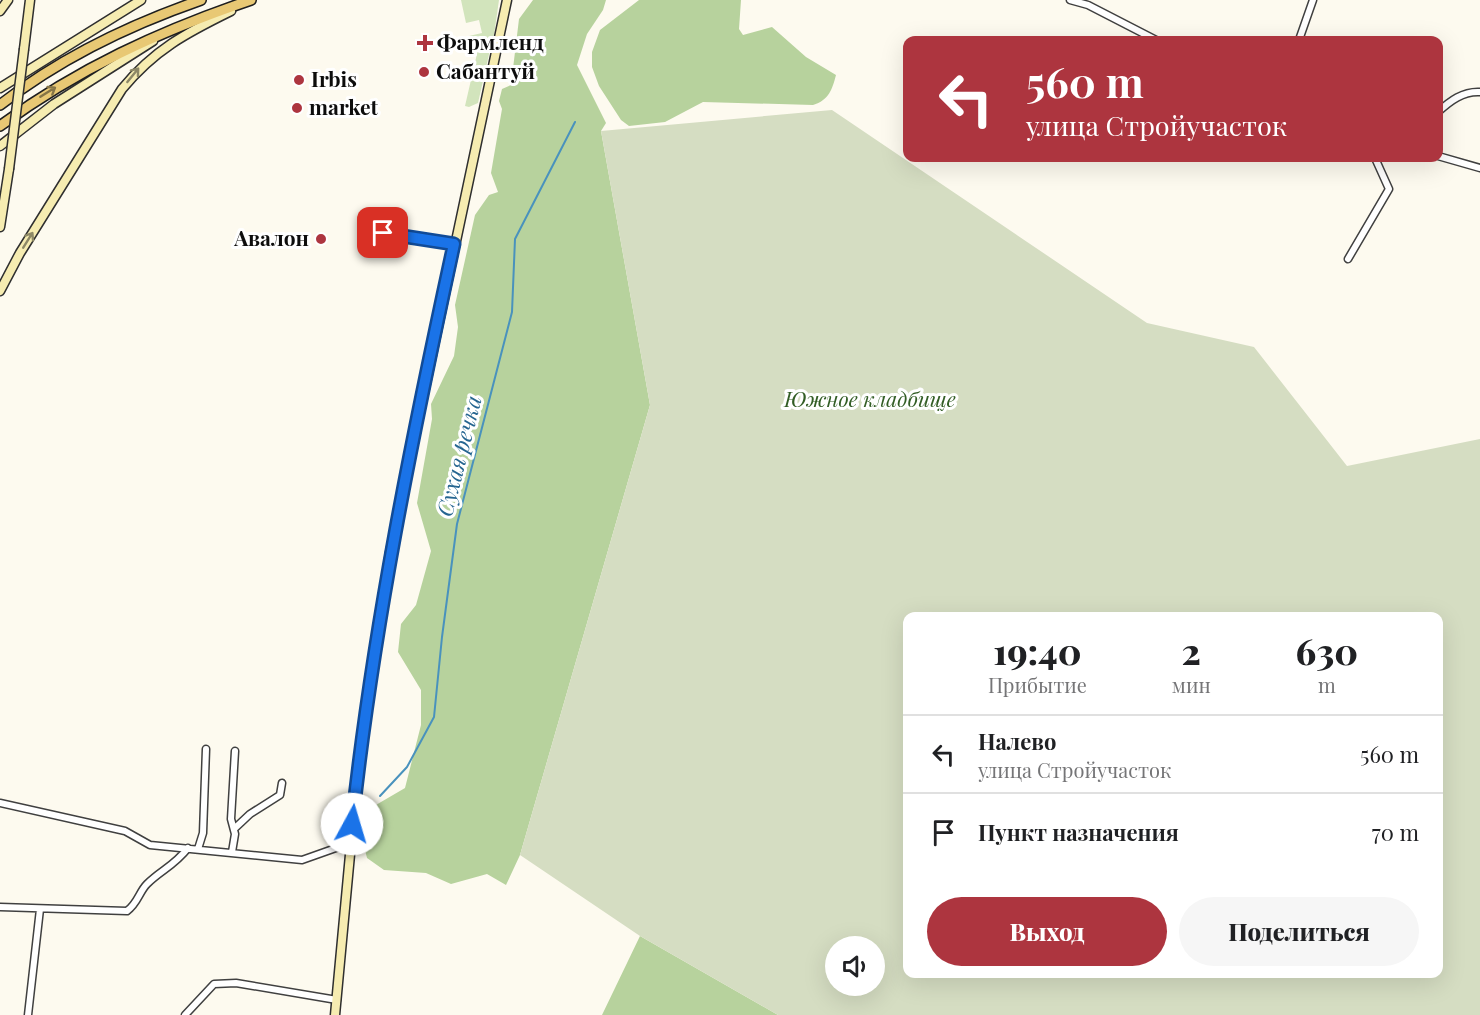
<!DOCTYPE html>
<html lang="ru">
<meta charset="utf-8">
<style>
body{margin:0;font-family:"Playfair Display",serif;background:#f6f6f6;color:#202124;height:100vh;display:flex;flex-direction:column;font-size:22px;white-space:nowrap}
*{box-sizing:border-box;margin:0}
p{font-size:20px;color:#757577}
.icon{flex:none;width:33px;height:33px;fill:none;stroke:currentColor;stroke-width:2;stroke-linecap:round;stroke-linejoin:round}
.map{position:relative;flex:1;overflow:hidden}
.side{position:absolute;left:903px;top:612px;width:540px;height:366px;display:flex;flex-direction:column;background:#fff;border-radius:12px;box-shadow:0 6px 24px #0002}
.side>*{flex:none}
.banner{position:absolute;left:903px;top:36px;width:540px;height:126px;border-radius:12px;box-shadow:0 6px 24px #0002;background:#ad353f;color:#fff;overflow:hidden}
.controls{position:absolute;left:825px;top:936px;display:grid;gap:12px}
.controls a{display:grid;place-items:center;width:60px;height:60px;border-radius:50%;background:#fff;box-shadow:0 6px 24px #0002;font-size:30px}
.pin{position:absolute;display:grid;place-items:center;width:51px;height:51px;color:#fff;margin:-26px;border-radius:12px;box-shadow:0 3px 9px #0006}
.me{position:absolute;width:66px;margin:-33px;rotate:6deg;stroke-linejoin:round;filter:drop-shadow(0 0 4px #0008)}
.turn{display:flex;align-items:center;gap:21px;height:126px;padding:0 24px;font-size:27px}
.turn .icon{width:78px;height:78px;stroke-width:2.5}
.turn b{display:block;font-size:42px;line-height:51px}
.eta{display:flex;justify-content:space-evenly;align-items:center;height:102px;text-align:center}
.eta b{font-size:36px;font-weight:800;line-height:42px}
.action{display:flex;gap:12px;margin-top:auto;padding:12px 24px}
.action a{flex:1;height:69px;border-radius:36px;background:#ad353f;color:#fff;font-size:24px;font-weight:800;line-height:69px;text-align:center}
.action a+a{background:#f6f6f6;color:#202124}
ul{padding:0;list-style:none}
li{display:flex;align-items:center;gap:18px;height:78px;padding:0 24px;border-top:2px solid #e0e0e0}
li div{flex:1}
li b{display:block;font-size:22px}
li em{font-style:normal}
.map>svg:first-child{display:block}
.green{fill:#d2e4bc}
.forest{fill:#b7d29d}
.cemetery{fill:#d5ddc2;fill-rule:evenodd}
.lines{fill:none;stroke-linecap:round;stroke-linejoin:round}
.stream{stroke:#4992bd;stroke-width:2}
.minor-casing{stroke:#404040;stroke-width:9}
.secondary-casing{stroke:#2f2f2f;stroke-width:11}
.primary-casing{stroke:#1e1e1e;stroke-width:12}
.minor{stroke:#fff;stroke-width:6}
.secondary{stroke:#f6ecb1;stroke-width:8}
.primary{stroke:#e8c874;stroke-width:9}
.secondary-bridge-casing{stroke:#2f2f2f;stroke-width:11;stroke-linecap:butt}
.secondary-bridge{stroke:#f6ecb1;stroke-width:8}
.oneway{stroke:#8d8867}
.oneway2{stroke:#857446}
.route-casing{stroke:#114b97;stroke-width:15}
.route{stroke:#1a73e8;stroke-width:10}
.poi-dot{fill:#ad353f;stroke:#fff;stroke-width:2}
.labels{text-anchor:middle;stroke-width:6;stroke-linejoin:round;paint-order:stroke}
.poi-label{font-size:21px;font-weight:bold;fill:#0d0d0d;stroke:#fff;text-anchor:start}
.park-label{font-size:21px;font-style:italic;fill:#325d25;stroke:#fff}
.water-label{font-size:22px;font-style:italic;fill:#256590;stroke:#fff}
</style>
<div class="map">
<svg width="1480" height="1015" viewBox="0 0 1480 1015">
<rect width="100%" height="100%" fill="#fdfaef"/>
<!-- green -->
<path class="green" d="M461,0h38l-5,35 -6,5 -19,-4 13,-3 -3,-13 -13,3z
M479,45l11,5 -12,53 -9,4 -4,-1z"/>
<!-- forest -->
<path class="forest" d="M533,0h73l-3,10 -16,24 -10,31 29,58 -5,8 49,274 -130,450 -14,30 -19,-11 -36,10 -25,-11 -42,-3 -17,-12 -6,-24 8,-25 36,-21 16,-63v-35l-23,-38 3,-28 15,-19 15,-54 -14,-48 15,-84 -1,-15 23,-48 4,-29 -3,-22 20,-90 14,-20 9,-3 -7,-19 11,-64 -3,-8 3,-12 9,-4 8,-66z
M639,0h102l-2,29 4,6 29,-8 34,30 30,18c-4,15 -7,25 -23,30l-110,-3 -38,20 -36,4 -8,-6 -22,-34 -7,-19v-15l8,-22z
M640,936l138,79h-176z"/>
<!-- cemetery -->
<path class="cemetery" d="M832,110l315,213 107,24 93,119 133,-27v576h-702l-138,-79 -120,-81 130,-450 -49,-274zM908,616h530v358h-530zM836,946h38v40h-38z"/>
<g class="lines">
<!-- stream -->
<path class="stream" d="M380,796l27,-29 27,-50 8,-80 15,-113 55,-212 3,-73 60,-117"/>
<defs>
<path id="minor" d="M1070,0l18,5 68,35
M1299,40l14,-40
M1438,112c12,-11 25,-21 42,-20
M1438,156l42,12
M369,230l85,15
M1348,259l41,-70 -14,-31
M0,803l125,28 25,14 152,15 48,-17
M234,829l16,-15 30,-19 2,-12
M198,849l5,-16 3,-84
M232,852l3,-18 -4,-15 4,-68
M0,907l127,4c11,-8 12,-19 20,-27 14,-14 27,-18 41,-36
M28,1015l12,-106
M185,1015l29,-31 22,-1 101,17"/>
<path id="secondary" d="M0,11l8,-11
M24,49l6,-49
M0,88l141,-88
M0,146l54,-42 99,-63
M0,227l9,-58
M0,291l20,-38 102,-164c32,-39 64,-56 109,-78
M335,1015l23,-246 32,-216 117,-553"/>
<path id="primary" d="M0,105c60,-47 129,-80 201,-105
M0,126c77,-57 160,-95 251,-126"/>
</defs>
<!-- minor casing -->
<use href="#minor" class="minor-casing"/>
<!-- secondary casing -->
<use href="#secondary" class="secondary-casing"/>
<!-- primary casing -->
<use href="#primary" class="primary-casing"/>
<!-- minor -->
<use href="#minor" class="minor"/>
<!-- secondary -->
<use href="#secondary" class="secondary"/>
<!-- primary -->
<use href="#primary" class="primary"/>
<defs>
<path id="secondary-bridge" d="M9,169l15,-120"/>
</defs>
<!-- secondary-bridge casing -->
<use href="#secondary-bridge" class="secondary-bridge-casing"/>
<!-- secondary-bridge -->
<use href="#secondary-bridge" class="secondary-bridge"/>
</g>
<!-- one-way arrows -->
<defs><path id="oneway-shaft" d="M-6 0H5M1.5-3L5.5 0L1.5 3" fill="none" stroke-width="1.6" stroke-linecap="round" stroke-linejoin="round" transform="scale(1.5)"/></defs>
<g class="oneway">
<use href="#oneway-shaft" transform="translate(133 75) rotate(-51)"/>
<use href="#oneway-shaft" transform="translate(28 240) rotate(-58)"/>
</g>
<use class="oneway2" href="#oneway-shaft" transform="translate(48 92) rotate(-32)"/>
<g class="lines">
<defs>
<path id="route" d="M352,824c21,-195 60,-387 102,-580l-71,-11"/>
</defs>
<!-- route casing -->
<use href="#route" class="route-casing"/>
<!-- route -->
<use href="#route" class="route"/>
</g>
<!-- markers -->
<g class="poi-dot">
<path d="M422 34h6v6h6v6h-6v6h-6v-6h-6v-6h6z"/>
<circle cx="424" cy="72" r="6"/>
<circle cx="299" cy="80" r="6"/>
<circle cx="297" cy="108" r="6"/>
<circle cx="321" cy="239" r="6"/>
</g>
<g class="labels">
<!-- poi labels -->
<g class="poi-label">
<text x="437" y="50">Фармленд</text>
<text x="436" y="79">Сабантуй</text>
<text x="311" y="87">Irbis</text>
<text x="309" y="115">market</text>
<text x="309" y="246" text-anchor="end">Авалон</text>
</g>
<!-- park labels -->
<g class="park-label">
<text x="870" y="407">Южное кладбище</text>
</g>
<!-- water labels -->
<g class="water-label">
<text transform="translate(459 456) rotate(-76)" y="8">Сухая речка</text>
</g>
</g>
</svg>
<div class="controls">
<a><svg class="icon" aria-label="sound" viewBox="0 0 24 24"><path d="M4 9h4l5-4v14l-5-4H4zM17 9q2 3 0 6"/></svg></a>
</div>
<div class="pin" style="left:383px;top:233px;background:#d93025"><svg class="icon" aria-label="arrive" viewBox="0 0 24 24"><path d="M6 21V4h12l-3 4 3 4H6"/></svg></div>
<svg class="me" style="left:352px;top:824px" viewBox="-20 -20 40 40"><circle r="19" fill="#fff"/><path d="M0-13L10 11 0 6-10 11z" fill="#1a73e8"/></svg>
<div class="banner">
<div class="turn"><svg class="icon" aria-label="left" viewBox="0 0 24 24"><path d="M17 20v-9H6M10 6l-5 5 5 5"/></svg><div><b>560 m</b>улица Стройучасток</div></div>
</div>
<section class="side">
<div class="eta">
<div><b>19:40</b><p>Прибытие</p></div>
<div><b>2</b><p>мин</p></div>
<div><b>630</b><p>m</p></div>
</div>
<ul>
<li><svg class="icon" aria-label="left" viewBox="0 0 24 24"><path d="M17 20v-9H6M10 6l-5 5 5 5"/></svg><div><b>Налево</b><p>улица Стройучасток</p></div><em>560 m</em></li>
<li><svg class="icon" aria-label="arrive" viewBox="0 0 24 24"><path d="M6 21V4h12l-3 4 3 4H6"/></svg><div><b>Пункт назначения</b></div><em>70 m</em></li>
</ul>
<div class="action"><a>Выход</a><a>Поделиться</a></div>
</section>
</div>
